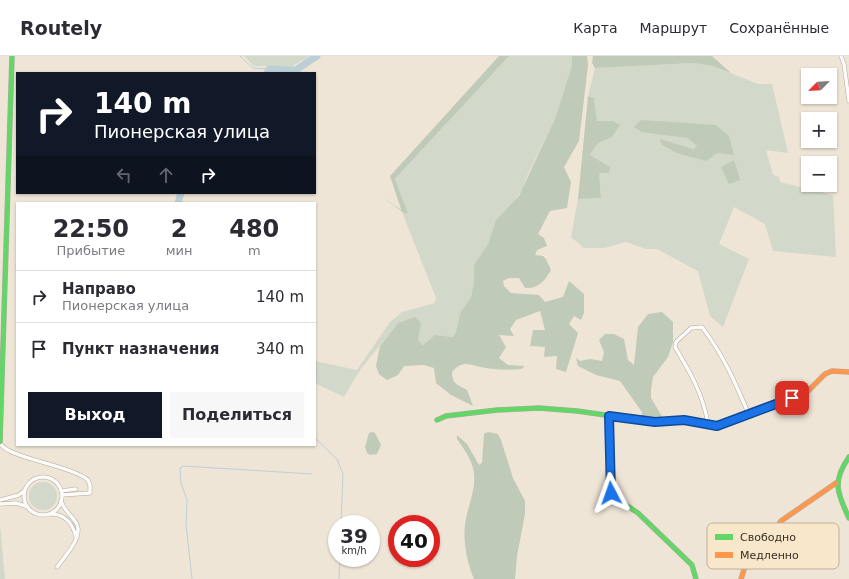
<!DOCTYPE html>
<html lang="ru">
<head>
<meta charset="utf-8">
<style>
  body { margin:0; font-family:"DejaVu Sans",sans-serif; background:#f7f7f7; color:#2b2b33; height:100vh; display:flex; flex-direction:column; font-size:15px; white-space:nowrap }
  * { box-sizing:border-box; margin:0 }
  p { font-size:13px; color:#7c7c81 }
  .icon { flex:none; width:22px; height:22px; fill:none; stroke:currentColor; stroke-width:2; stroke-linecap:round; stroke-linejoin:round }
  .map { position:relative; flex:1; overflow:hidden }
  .details { position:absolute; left:16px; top:146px; width:300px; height:244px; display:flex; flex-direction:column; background:#fff; border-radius:0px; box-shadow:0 1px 3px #0004 }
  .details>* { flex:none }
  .guide { position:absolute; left:16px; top:16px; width:300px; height:122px; border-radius:0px; box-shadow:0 1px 3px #0004; background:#111827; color:#fff; overflow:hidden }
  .needle { width:26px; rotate:246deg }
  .tools { position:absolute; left:801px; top:12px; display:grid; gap:8px }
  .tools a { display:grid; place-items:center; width:36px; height:36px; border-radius:0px; background:#fff; box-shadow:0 1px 3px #0004; font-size:20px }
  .speed { position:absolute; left:328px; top:459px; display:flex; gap:8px; font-size:20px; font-weight:700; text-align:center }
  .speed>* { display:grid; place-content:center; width:52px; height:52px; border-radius:50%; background:#fff; box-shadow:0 1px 3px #0004; line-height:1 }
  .speed small { font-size:10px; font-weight:400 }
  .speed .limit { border:6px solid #d22; background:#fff; color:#111 }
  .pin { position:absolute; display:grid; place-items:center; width:34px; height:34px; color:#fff; margin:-17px; border-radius:8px; box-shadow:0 2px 6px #0006 }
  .me { position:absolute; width:44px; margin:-22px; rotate:356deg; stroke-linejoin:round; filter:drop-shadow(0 0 3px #0008) }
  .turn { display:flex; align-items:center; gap:14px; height:84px; padding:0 12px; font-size:18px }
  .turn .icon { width:52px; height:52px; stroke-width:2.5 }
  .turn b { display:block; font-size:28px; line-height:34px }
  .lanes { display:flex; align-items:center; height:38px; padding:0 12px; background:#0003; justify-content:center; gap:20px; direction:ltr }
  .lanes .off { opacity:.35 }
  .eta { display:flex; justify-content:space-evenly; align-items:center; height:68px; text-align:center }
  .eta b { font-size:24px; font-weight:600; line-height:28px }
  .button { display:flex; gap:8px; margin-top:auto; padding:8px 12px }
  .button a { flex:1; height:46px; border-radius:0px; background:#111827; color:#fff; font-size:16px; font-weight:600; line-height:46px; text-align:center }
  .button a+a { background:#f7f7f7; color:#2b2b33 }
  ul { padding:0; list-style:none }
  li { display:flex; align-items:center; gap:12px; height:52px; padding:0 12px; border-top:1px solid #e1e1e2 }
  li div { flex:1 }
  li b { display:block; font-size:15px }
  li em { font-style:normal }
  header { display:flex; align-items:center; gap:24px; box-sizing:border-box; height:56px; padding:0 20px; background:#fff; border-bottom:1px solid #e1e1e2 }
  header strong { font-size:19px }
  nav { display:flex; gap:22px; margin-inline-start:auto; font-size:14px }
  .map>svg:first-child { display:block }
  .green { fill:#d2d8ca; fill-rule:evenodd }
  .forest { fill:#bfcab8 }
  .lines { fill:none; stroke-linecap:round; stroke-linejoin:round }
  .stream { stroke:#bccfd6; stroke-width:1 }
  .river { stroke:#bccfd6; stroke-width:7 }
  .street-casing { stroke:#b1aa9e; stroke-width:4.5 }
  .fast-casing { stroke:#b1aa9e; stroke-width:5.5 }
  .slow-casing { stroke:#b1aa9e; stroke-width:5.5 }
  .street { stroke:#fcfbf9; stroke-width:3.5 }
  .fast { stroke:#63d668; stroke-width:4.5 }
  .slow { stroke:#ff974d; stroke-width:4.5 }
  .route-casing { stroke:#114b97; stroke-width:10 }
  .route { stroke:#1a73e8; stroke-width:7 }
  .key { fill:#f9e7cb; stroke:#beb099; stroke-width:1 }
  .key-label { font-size:11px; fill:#362f24 }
</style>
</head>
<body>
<header>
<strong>Routely</strong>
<nav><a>Карта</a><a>Маршрут</a><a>Сохранённые</a></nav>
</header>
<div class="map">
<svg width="849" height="523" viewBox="0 0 849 523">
  <rect width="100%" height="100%" fill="#eee5d6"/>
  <path class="green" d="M244,0H310L292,10H254Z
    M509,0H572V9L556,60L527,120L523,132L512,149L496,164L488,188L474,209V227L471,241L460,257L456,276L453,281L435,279L423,289L418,284L415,261L398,267L360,314L344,341L315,327V305L357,314L390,266L402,256L435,247L436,242L402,156L382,141L407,157L395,123Z
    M694,7L713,10L758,28H772L788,97L766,94L773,119L779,121L780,126L833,139L836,201L773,195L765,168L734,151L719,188L749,203L723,271L710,260L698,215L657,193H646L626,186L604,192H584L571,181L578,143L601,142L599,117H609L610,111L590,99C596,88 600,85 611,82L613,65L597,66L594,42L588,40L595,12ZM687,82L733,99L662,89L661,84L693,93L697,90Z
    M29 440a14 14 0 1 1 28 0a14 14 0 1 1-28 0Z
    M0,469L5,523H0Z"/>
  <path class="forest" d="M499,0H509L395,123L408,158L402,156L390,120Z
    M572,0H587L588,9L579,85L564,111L571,126L567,152L550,155L538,178L544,182L547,190L537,194L535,199L543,200L546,203L551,214C545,225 538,233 525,232L519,222H509L503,225L504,230L511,237L539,239L545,246L563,241L569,225L584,238V257L581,264L574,260L569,268L578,277L566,316L556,313L557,300L544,301L545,291L530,290L533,274H545L540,255L516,264L510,273L514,280L499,279L506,291L499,302L508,309L525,310L521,313C510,314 497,314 486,312C472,310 463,302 452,316C452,328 458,329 467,334L473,350L451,339L436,327L434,312L424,309L404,310L398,319L387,324L379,318L376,310L380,290L398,267L415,261L421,267L418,284L423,289L435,279L453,281L456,276L460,257L471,241L474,227V209L488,188L496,164L519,140L556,60L572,9Z
    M593,0H712L731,17L713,10L694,7L595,12L592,7Z
    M588,40L594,42L597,65H613L620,69L611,82C600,85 596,88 590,99L610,111L609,117H599L601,142L578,143Z
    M641,64L716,69L729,80L734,99L717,97L706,105L677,97L662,89L660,83L693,93L697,90L687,82L642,76L634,71Z
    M734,104L740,124L729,128L721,111Z
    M662,256L673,266V286L668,301L653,321L651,334V342L663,362H658L655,365L642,362V356L620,325L596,319L578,310L576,302L580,305L590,303L602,305L604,296L599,284L605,278H614L624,283L628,304L634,309L638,271L648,258Z
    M372,376L375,377L381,389L377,398L370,399L367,397L365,391L369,377Z
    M488,376L498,378L501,384L513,422L525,445V458L517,500L515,523H474C467,506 463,487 465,469C467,451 478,431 473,412C470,400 463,392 457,383V379L467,388L479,409L482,407L484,378Z"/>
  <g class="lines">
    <path class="stream" d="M240,0L253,12L269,13
      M315,382L337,403L343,418L341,468
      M192,523L186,468L187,444L181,427L180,412L184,410L312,418
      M339,523L340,502"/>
    <path class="river" d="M267,17L269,13L296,14L317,0
      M178,147L181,137"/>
    <defs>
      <path id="street" d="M841,0L844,8L849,45
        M708,368C703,338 690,316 675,291L676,286L691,272L702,271C724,300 735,326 749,359
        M0,387C7,402 70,409 88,424L90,429V437L62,439
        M24 440a19 19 0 1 1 38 0a19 19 0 1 1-38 0Z
        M61,435L76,433
        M0,444L19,439L25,434
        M0,448L16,447L28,451
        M51,458C65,458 73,468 76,481
        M57,511C65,500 86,479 75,465C70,458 64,454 61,445"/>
      <path id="fast" d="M609,360L611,437L614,441L638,457L692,509L696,523
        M437,364L446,360L497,354L539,352L577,355L655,366
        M0,386L12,0
        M849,401C832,425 837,437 849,462"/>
      <path id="slow" d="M655,366L684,364L717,370L807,336L825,318L832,315L849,316
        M741,523L750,495L770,481L781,465L836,427"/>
    </defs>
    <use href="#street" class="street-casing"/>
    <use href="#fast" class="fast-casing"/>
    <use href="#slow" class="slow-casing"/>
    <use href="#street" class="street"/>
    <use href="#fast" class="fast"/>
    <use href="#slow" class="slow"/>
  </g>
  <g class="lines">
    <defs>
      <path id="route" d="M611,437L609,360L655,366L684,364L717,370L792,342"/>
    </defs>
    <use href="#route" class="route-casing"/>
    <use href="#route" class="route"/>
  </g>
  <rect x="707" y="467" width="132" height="46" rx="6" class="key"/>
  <rect x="715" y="478" width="18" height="6" fill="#63d668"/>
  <rect x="715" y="496" width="18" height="6" fill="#ff974d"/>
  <g class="key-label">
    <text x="740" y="485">Свободно</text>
    <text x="740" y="503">Медленно</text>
  </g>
</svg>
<div class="tools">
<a><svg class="needle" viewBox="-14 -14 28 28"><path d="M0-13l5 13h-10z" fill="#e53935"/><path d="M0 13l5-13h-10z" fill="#7c7c81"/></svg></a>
<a>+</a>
<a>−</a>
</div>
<div class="speed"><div>39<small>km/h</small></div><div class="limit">40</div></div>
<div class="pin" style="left:792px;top:342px;background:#d93025"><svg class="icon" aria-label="arrive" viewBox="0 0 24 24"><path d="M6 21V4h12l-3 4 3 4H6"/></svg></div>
<svg class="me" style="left:611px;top:437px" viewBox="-20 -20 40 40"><path d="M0-17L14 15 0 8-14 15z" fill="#1a73e8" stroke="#fff" stroke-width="4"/></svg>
<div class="guide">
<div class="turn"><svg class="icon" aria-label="right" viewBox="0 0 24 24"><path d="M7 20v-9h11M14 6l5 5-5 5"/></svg><div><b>140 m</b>Пионерская улица</div></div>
<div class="lanes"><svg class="icon off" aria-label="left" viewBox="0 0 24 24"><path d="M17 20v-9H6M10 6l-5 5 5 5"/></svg><svg class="icon off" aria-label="ahead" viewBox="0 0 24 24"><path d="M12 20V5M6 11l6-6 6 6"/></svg><svg class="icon" aria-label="right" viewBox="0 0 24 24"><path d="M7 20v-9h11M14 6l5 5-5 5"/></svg></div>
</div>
<section class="details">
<div class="eta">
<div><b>22:50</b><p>Прибытие</p></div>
<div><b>2</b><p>мин</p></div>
<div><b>480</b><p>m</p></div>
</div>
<ul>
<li><svg class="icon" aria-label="right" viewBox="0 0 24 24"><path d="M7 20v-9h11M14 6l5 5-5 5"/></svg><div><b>Направо</b><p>Пионерская улица</p></div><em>140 m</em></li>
<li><svg class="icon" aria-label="arrive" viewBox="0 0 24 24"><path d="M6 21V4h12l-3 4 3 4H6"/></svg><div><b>Пункт назначения</b></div><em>340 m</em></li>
</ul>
<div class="button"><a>Выход</a><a>Поделиться</a></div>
</section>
</div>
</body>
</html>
